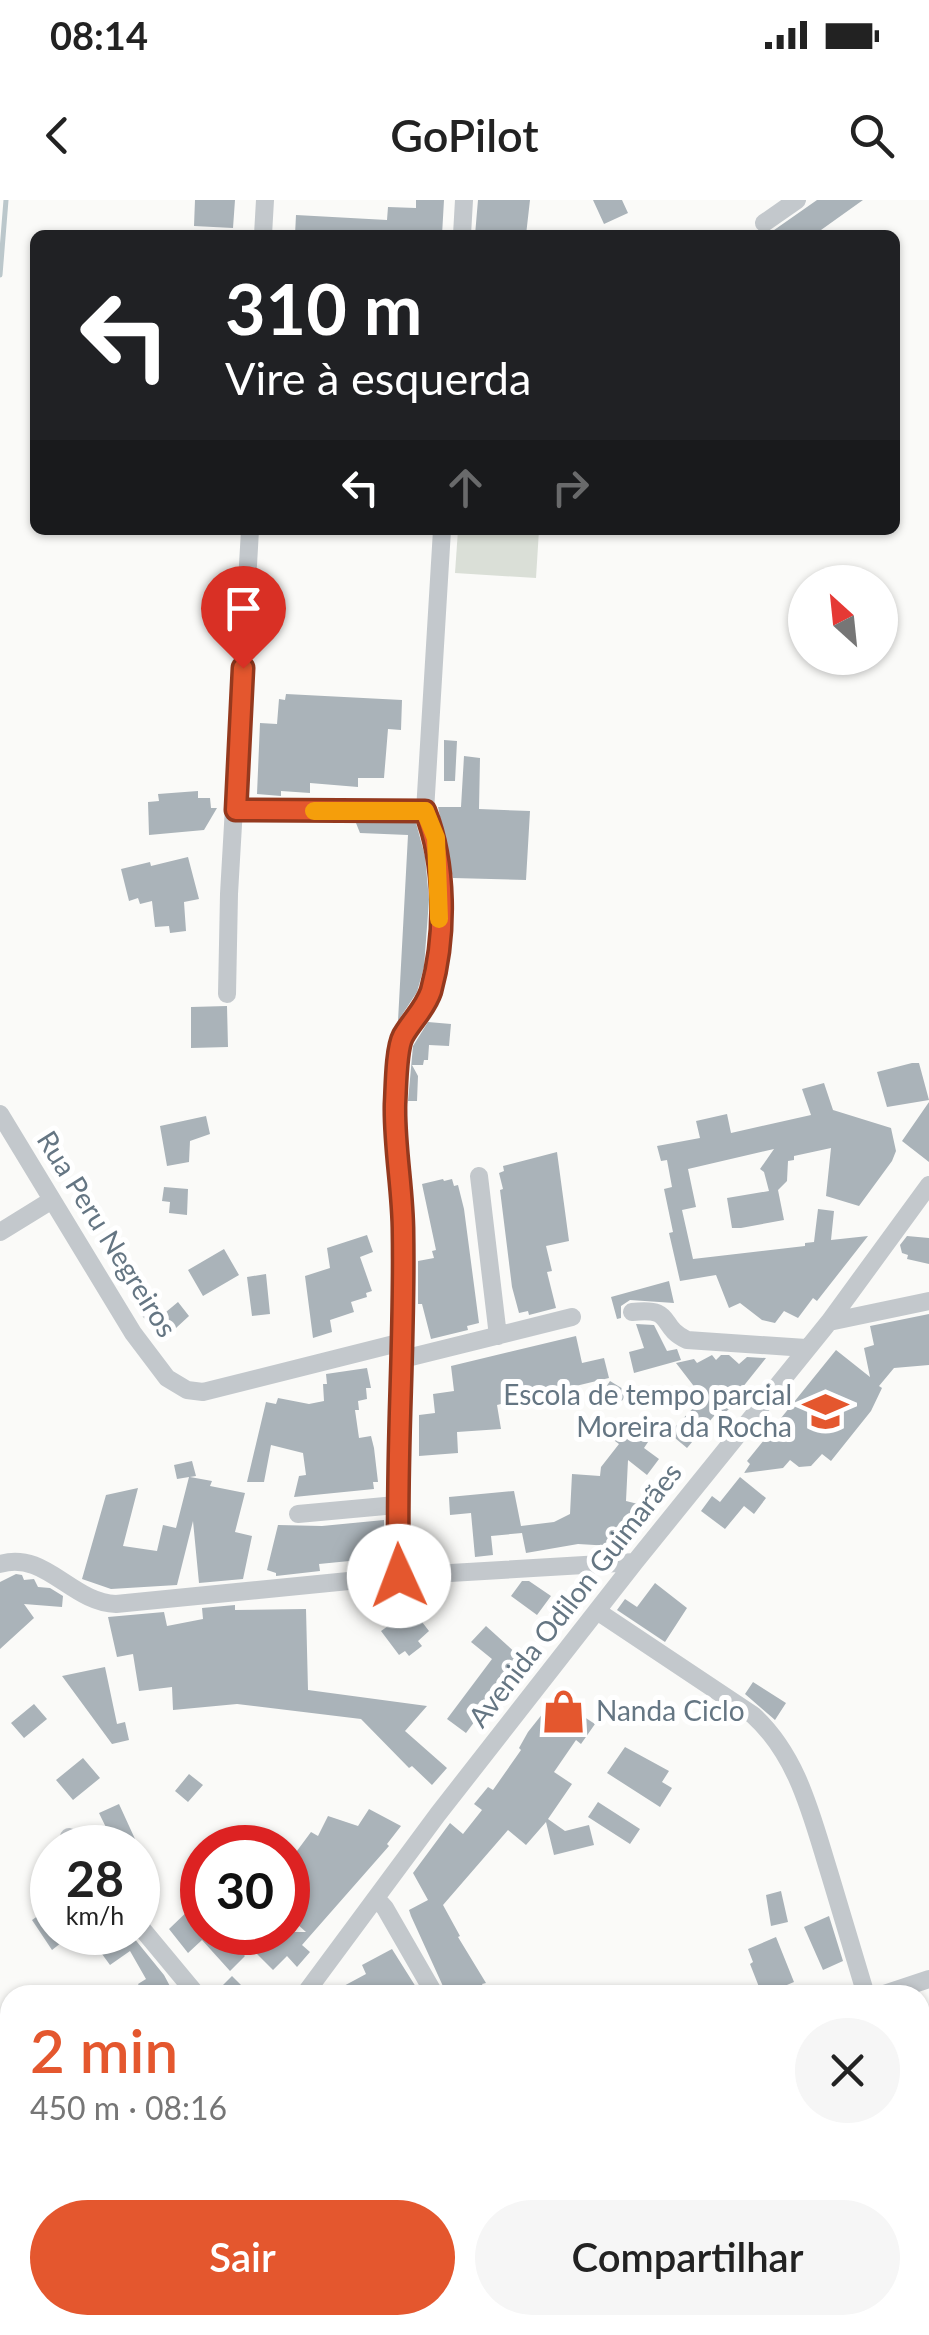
<!DOCTYPE html>
<html lang="pt">
<head>
<meta charset="utf-8">
<style>
  body { margin:0; font-family:Lato,sans-serif; background:#f6f6f6; color:#222; height:100vh; display:flex; flex-direction:column; font-size:38px; white-space:nowrap }
  * { box-sizing:border-box; margin:0 }
  p { font-size:32px; color:#767676 }
  .icon { flex:none; width:55px; height:55px; fill:none; stroke:currentColor; stroke-width:2; stroke-linecap:round; stroke-linejoin:round }
  .map { position:relative; flex:1; overflow:hidden }
  .sheet { position:absolute; left:0px; top:1785px; width:930px; height:350px; display:flex; flex-direction:column; background:#fff; border-radius:30px 30px 0 0; box-shadow:0 2px 8px #0004 }
  .sheet>* { flex:none }
  .banner { position:absolute; left:30px; top:30px; width:870px; height:305px; border-radius:15px; box-shadow:0 2px 8px #0004; background:#202124; color:#fff; overflow:hidden }
  .needle { width:65px; rotate:333deg }
  .tools { position:absolute; left:788px; top:365px; display:grid; gap:20px }
  .tools a { display:grid; place-items:center; width:110px; height:110px; border-radius:50%; background:#fff; box-shadow:0 2px 8px #0004; font-size:50px }
  .speed { position:absolute; left:30px; top:1625px; display:flex; gap:20px; font-size:50px; font-weight:700; text-align:center }
  .speed>* { display:grid; place-content:center; width:130px; height:130px; border-radius:50%; background:#fff; box-shadow:0 2px 8px #0004; line-height:1 }
  .speed small { font-size:25px; font-weight:400 }
  .speed .limit { border:15px solid #d22; background:#fff; color:#111 }
  .pin { position:absolute; display:grid; place-items:center; width:85px; height:85px; color:#fff; margin:-102px -42px; border-radius:50% 50% 50% 0; rotate:-45deg; box-shadow:0 0 10px #0007 }
  .pin .icon { rotate:45deg }
  .me { position:absolute; width:110px; margin:-55px; rotate:358deg; stroke-linejoin:round; filter:drop-shadow(0 0 8px #0008) }
  .turn { display:flex; align-items:center; gap:35px; height:210px; padding:0 30px; font-size:45px }
  .turn .icon { width:130px; height:130px; stroke-width:2.5 }
  .turn b { display:block; font-size:70px; line-height:85px }
  .lanes { display:flex; align-items:center; height:95px; padding:0 30px; background:#0003; justify-content:center; gap:50px; direction:ltr }
  .lanes .off { opacity:.35 }
  .round { display:grid; place-items:center; flex:none; width:105px; height:105px; border-radius:52px; background:#f6f6f6 }
  .overview { display:flex; align-items:center; justify-content:space-between; height:170px; padding:0 30px }
  h1 { font-size:60px; font-weight:600; line-height:75px; color:#e4572e }
  .primary-button { display:flex; gap:20px; margin-top:auto; padding:20px 30px }
  .primary-button a { flex:1; height:115px; border-radius:60px; background:#e4572e; color:#fff; font-size:40px; font-weight:600; line-height:115px; text-align:center }
  .primary-button a+a { background:#f6f6f6; color:#222 }
  .status { display:flex; justify-content:space-between; align-items:center; height:70px; padding:0 50px; background:#fff; direction:ltr }
  .status svg { height:28px; fill:currentColor }
  header { display:flex; justify-content:space-between; align-items:center; height:130px; padding:0 30px; background:#fff; font-size:45px; font-weight:600 }
  .map>svg:first-child { display:block }
  .green { fill:#dadfd7 }
  .lines { fill:none; stroke-linecap:round; stroke-linejoin:round }
  .stream { stroke:#bbc7cb; stroke-width:5 }
  .building { fill:#aab3b9 }
  .minor { stroke:#c3c8cc; stroke-width:18 }
  .route-casing { stroke:#94391e; stroke-width:25 }
  .route { stroke:#e4572e; stroke-width:18 }
  .slow { stroke:#f59e0b; stroke-width:18 }
  .labels { text-anchor:middle; stroke-width:10; stroke-linejoin:round; paint-order:stroke }
  .street-label { font-size:28px; fill:#657683; stroke:#fff }
  .poi-label { font-size:28px; fill:#657683; stroke:#fff; text-anchor:end }
</style>
</head>
<body>
<div class="status"><b>08:14</b><svg viewBox="0 0 49 12"><path d="M0 12V9h3v3zM5 12V6h3v6zM10 12V3h3v9zM15 12V0h3v12zM26 1h20v11H26zM47 4h2v5h-2z"/></svg></div>
<header><svg class="icon" aria-label="back" viewBox="0 0 24 24"><path d="M15 5l-7 7 7 7"/></svg>GoPilot<svg class="icon" aria-label="search" viewBox="0 0 24 24"><circle cx="10" cy="10" r="6"/><path d="M15 15l6 6"/></svg></header>
<div class="map">
<svg width="929" height="2135" viewBox="0 0 929 2135">
  <rect width="100%" height="100%" fill="#fafaf8"/>
  <path class="green" d="M458,330H539L536,378L455,373Z"/>
  <g class="lines">
    <path class="stream" d="M0,75L6,0"/>
  </g>
  <path class="building" d="M195,0H235L233,28L194,26Z
    M416,0H444L442,35H295L296,15L387,20L388,7L416,8Z
    M478,0H530L526,35H475Z
    M593,0H622L628,13L604,24Z
    M817,0H863L814,35H767Z
    M286,494L402,500L401,530L388,529L384,578H358V587L310,583V593L281,591V596L257,594L260,523L277,524L279,499L285,500Z
    M444,540L457,541L455,581H444Z
    M464,556L480,558L479,609L530,611L526,680L453,678L438,607H461Z
    M198,591V598H210L211,608H217L204,630L149,635L148,602L159,601L158,594Z
    M356,623H416L425,656L429,700L424,767L417,792L398,821L408,635L360,633Z
    M188,657L199,699L184,702L186,731L170,733L169,726L155,727L152,701L140,704L138,698L129,701L121,669L150,662L151,666Z
    M227,806L228,847L191,848V807Z
    M428,822L451,824L449,846L429,845L428,860H424L423,865H412L418,876L417,901H408L413,846Z
    M912,863H919L929,900L887,907L877,872Z
    M824,883L833,910L891,928L896,951L892,961L859,1006L826,996L831,948L794,956V960L788,961L787,981L778,990L784,1020L741,1028H732L727,998L769,991L764,972L760,969L774,949L688,969L696,1007L682,1010L693,1059L805,1046V1043L814,1042L818,1009L834,1011L831,1040L868,1036L817,1101L813,1098L798,1118L784,1111L775,1123L762,1120L740,1103L729,1108L716,1075L680,1081L669,1033L673,1032L664,989L672,987L667,960L661,961L657,946L700,938L696,921L727,914L731,933L811,915L802,889Z
    M929,902V962L902,941Z
    M206,916L210,934L190,941L189,962L167,966L160,926Z
    M557,952L569,1041L546,1046L552,1071L547,1072L556,1108L529,1115L528,1111L519,1113L512,1087L500,990L503,989L499,973L504,971L503,966Z
    M443,979L444,981L452,979L454,986L458,985L464,1009L479,1123L467,1126L468,1130L431,1139L422,1104H418V1061L434,1058L432,1051L436,1050L422,984Z
    M164,987L188,989L187,1015L169,1013L170,1002L162,1001Z
    M367,1035L373,1052L360,1057L372,1091L366,1093L367,1097L351,1102L354,1112L330,1120L332,1132L313,1138L305,1076L330,1068L327,1048Z
    M907,1036L929,1038V1064L907,1059L908,1055L902,1053L900,1045Z
    M224,1049L239,1075L203,1096L188,1070Z
    M266,1074L270,1114L252,1116L247,1077Z
    M669,1081L674,1103L630,1100L621,1106V1118L617,1119L611,1097Z
    M178,1102L189,1116L163,1140L138,1111L148,1103L160,1117Z
    M929,1114V1165L894,1168L879,1186L882,1188L871,1211L831,1261L822,1254L811,1266L799,1267L790,1260L783,1268L744,1273L750,1264L747,1261L764,1240L759,1236L773,1219L777,1223L836,1150L870,1177L864,1148L874,1145L870,1126Z
    M636,1124L654,1125L667,1151L677,1149L681,1160L634,1173L629,1152L644,1148Z
    M576,1136L582,1163L604,1158L609,1178L497,1205L501,1229L457,1232L458,1253L419,1256V1215L435,1213L433,1194L454,1191L451,1166Z
    M712,1155L716,1160L721,1155H729L739,1164L747,1157L766,1158L738,1193L742,1197L717,1220L714,1216L687,1248L669,1233L703,1198L676,1163L694,1159L697,1163Z
    M367,1168L371,1188H366L367,1199L358,1201L359,1210H355L359,1238L371,1236L374,1248L378,1282H373L374,1289L294,1297L299,1276L306,1275L303,1253L271,1245L264,1282H247L266,1202L276,1204L278,1198L309,1204L324,1201L323,1184H327L326,1174Z
    M610,1181L628,1192L617,1208L600,1196Z
    M619,1220L648,1242L644,1248L659,1259L647,1275L628,1260L626,1301L638,1304L635,1327L632,1326L628,1347L578,1344L526,1353L522,1333L491,1336L493,1355L475,1357L471,1313L450,1315L449,1297L514,1291L521,1326L554,1322L570,1314L572,1274L600,1276L601,1267L619,1244L607,1235Z
    M192,1261L196,1276L190,1277L212,1281L210,1286L245,1293L235,1332L252,1336L243,1379L199,1383L193,1321L177,1385L111,1389L82,1379L106,1295L138,1288L123,1346L157,1351L163,1325L176,1328L189,1277L177,1279L174,1265Z
    M740,1277L766,1298L754,1314L744,1306L725,1329L701,1311L712,1296L720,1302Z
    M384,1320V1337H377L370,1359L319,1364L320,1371L276,1376V1373L267,1370L278,1325L322,1326Z
    M16,1374L22,1375L24,1380L34,1379L38,1387L50,1388L63,1396L62,1407L24,1404L34,1418L0,1449V1382Z
    M522,1381H529L551,1396L537,1415L511,1396Z
    M655,1383L687,1408L665,1442L617,1410L625,1399L637,1407Z
    M235,1405V1410L306,1409L308,1490L427,1506L405,1531L447,1568L432,1585L412,1566L409,1568L361,1519L237,1504L173,1510L172,1487L139,1491L133,1454L117,1457L108,1417L164,1412L167,1426L203,1419L202,1408Z
    M412,1409L429,1431L418,1441L422,1446L409,1456L405,1451L399,1455L381,1431Z
    M486,1426L518,1455L506,1469L511,1474L477,1513H481L466,1533L447,1519L492,1459L471,1442Z
    M105,1467L117,1524L125,1522L129,1540L112,1544L62,1476Z
    M753,1482L786,1503L775,1520L745,1494Z
    M555,1498L595,1524L581,1544L576,1540L554,1572L572,1584L548,1619L565,1631L589,1625L594,1645L554,1655L546,1622L526,1645L508,1630L443,1705L460,1736L458,1737L486,1783L482,1784L488,1795H447L411,1716L409,1710L428,1700L413,1673L450,1623L463,1634L482,1610L474,1604L488,1587L493,1590L521,1550L519,1548L528,1532Z
    M34,1504L47,1519L24,1538L11,1523Z
    M625,1547L669,1571L662,1582L672,1588L660,1607L607,1573Z
    M83,1558L100,1578L73,1600L56,1580Z
    M189,1574L203,1585L188,1602L175,1591Z
    M598,1602L640,1629L630,1644L588,1617Z
    M119,1604L135,1639L116,1648L99,1613Z
    M369,1609L401,1626L387,1644L389,1646L302,1745L310,1752L297,1767L287,1756L273,1770L248,1745L259,1732H306L288,1716V1663L311,1632L318,1636L328,1616L358,1626Z
    M781,1691L788,1722L771,1726L766,1695Z
    M194,1705L202,1714V1732H222L245,1756L230,1771L202,1740L188,1753L169,1729Z
    M52,1706V1732H75L52,1750L32,1720Z
    M829,1716L843,1761L823,1770L804,1727Z
    M86,1732H129L164,1775L172,1790L164,1795H144L138,1784L146,1779L130,1751L110,1765Z
    M776,1737L794,1782L768,1793L767,1789L761,1792L750,1764L753,1762L748,1749Z
    M392,1749L421,1795H327L366,1774L362,1765Z
    M232,1776L251,1795H213Z"/>
  <g class="lines">
    <path class="minor" d="M764,23L797,0
      M263,35L265,0
      M462,35L464,0
      M236,610L425,611
      M227,794L229,694L250,330
      M0,914L133,1133L167,1178L187,1190L203,1192L402,1142
      M479,976L498,1136
      M0,1032L52,1000
      M632,1112C676,1107 657,1126 687,1140L806,1148
      M829,1122L929,1101
      M403,1159L572,1117
      M298,1314L396,1305
      M0,1364C45,1350 72,1403 116,1404L399,1376L635,1362
      M399,1376C394,1261 405,1147 403,1033C403,990 394,947 395,904C396,888 396,849 403,836C412,820 425,809 431,791C446,736 446,663 425,611L442,330
      M597,1411L753,1515C799,1557 812,1618 830,1675C842,1715 854,1755 866,1795
      M69,1637L78,1648
      M376,1698L385,1708L435,1795
      M138,1724L197,1795
      M304,1795L438,1614L635,1362L829,1122L929,985
      M881,1795L929,1779
      M0,1988L10,1981
      M116,2125L120,2135
      M385,2125L388,2135
      M408,2125L411,2135
      M41,2135L49,2125"/>
  </g>
  <g class="lines">
    <defs>
      <path id="route" d="M243,468L236,610L425,611C446,664 446,736 431,791C425,809 412,820 403,836C396,849 396,888 395,904C394,947 403,990 403,1033C405,1147 395,1261 399,1376"/>
    </defs>
    <use href="#route" class="route-casing"/>
    <use href="#route" class="route"/>
    <path class="slow" d="M314,611H425L436,638L439,719"/>
  </g>
  <defs>
    <symbol id="school-bare" viewBox="-9 -9 18 18"><path d="M0-5L7-2L0 1L-7-2ZM-4 1L0 2.5L4 1V4Q0 6-4 4Z" fill="#e4572e" stroke="#fff" stroke-width="2.5" paint-order="stroke"/></symbol>
    <symbol id="shop-bare" viewBox="-9 -9 18 18"><path d="M-5-2.5h2.3a2.7 3.5 0 0 1 5.4 0H5L5.5 6h-11ZM-1.5-2.5h3a1.5 2.3 0 0 0-3 0Z" fill="#e4572e" stroke="#fff" stroke-width="2.5" paint-order="stroke"/></symbol>
  </defs>
  <g fill-rule="evenodd">
    <use href="#school-bare" x="794" y="1180" width="63" height="63"/>
    <use href="#shop-bare" x="532" y="1480" width="63" height="63"/>
  </g>
  <g class="labels">
    <g class="street-label">
      <text transform="translate(107 1034) rotate(58)" y="10">Rua Peru Negreiros</text>
      <text transform="translate(575 1395) rotate(-52)" y="10">Avenida Odilon Guimarães</text>
    </g>
    <g class="poi-label">
      <text x="792" y="1205">Escola de tempo parcial<tspan x="792" dy="32">Moreira da Rocha</tspan></text>
      <text x="596" y="1521" text-anchor="start">Nanda Ciclo</text>
    </g>
  </g>
</svg>
<div class="tools">
<a><svg class="needle" viewBox="-14 -14 28 28"><path d="M0-13l5 13h-10z" fill="#e53935"/><path d="M0 13l5-13h-10z" fill="#767676"/></svg></a>
</div>
<div class="speed"><div>28<small>km/h</small></div><div class="limit">30</div></div>
<div class="pin" style="left:243px;top:468px;background:#d93025"><svg class="icon" aria-label="arrive" viewBox="0 0 24 24"><path d="M6 21V4h12l-3 4 3 4H6"/></svg></div>
<svg class="me" style="left:399px;top:1376px" viewBox="-20 -20 40 40"><circle r="19" fill="#fff"/><path d="M0-13L10 11 0 6-10 11z" fill="#e4572e"/></svg>
<div class="banner">
<div class="turn"><svg class="icon" aria-label="left" viewBox="0 0 24 24"><path d="M17 20v-9H6M10 6l-5 5 5 5"/></svg><div><b>310 m</b>Vire à esquerda</div></div>
<div class="lanes"><svg class="icon" aria-label="left" viewBox="0 0 24 24"><path d="M17 20v-9H6M10 6l-5 5 5 5"/></svg><svg class="icon off" aria-label="ahead" viewBox="0 0 24 24"><path d="M12 20V5M6 11l6-6 6 6"/></svg><svg class="icon off" aria-label="right" viewBox="0 0 24 24"><path d="M7 20v-9h11M14 6l5 5-5 5"/></svg></div>
</div>
<section class="sheet">
<div class="overview"><div><h1>2 min</h1><p>450 m · 08:16</p></div><a class="round"><svg class="icon" aria-label="close" viewBox="0 0 24 24"><path d="M6 6l12 12M18 6L6 18"/></svg></a></div>
<div class="primary-button"><a>Sair</a><a>Compartilhar</a></div>
</section>
</div>
</body>
</html>
